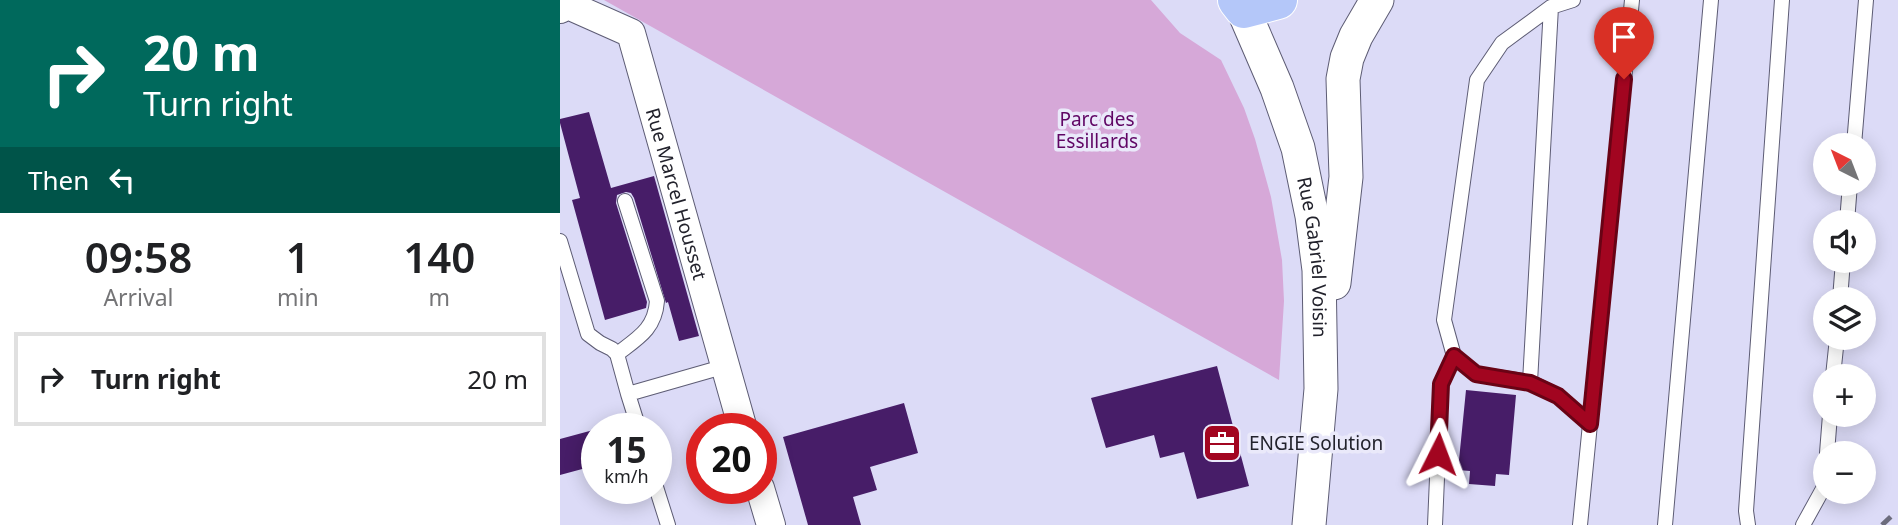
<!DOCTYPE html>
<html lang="en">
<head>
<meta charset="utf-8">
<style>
  body { margin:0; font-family:"Noto Sans",sans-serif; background:#f6f6f6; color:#202124; height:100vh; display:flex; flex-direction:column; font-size:26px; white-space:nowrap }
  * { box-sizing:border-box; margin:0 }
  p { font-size:23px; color:#757577 }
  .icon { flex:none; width:38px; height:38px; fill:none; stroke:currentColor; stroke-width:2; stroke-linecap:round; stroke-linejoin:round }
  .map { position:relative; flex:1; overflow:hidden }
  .panel { display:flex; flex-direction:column; background:#fff; width:560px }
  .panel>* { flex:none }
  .top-card { background:#00695c; color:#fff; overflow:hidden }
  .needle { width:46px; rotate:318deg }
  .tools { position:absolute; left:1253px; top:133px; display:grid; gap:14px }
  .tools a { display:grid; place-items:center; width:63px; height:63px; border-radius:50%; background:#fff; box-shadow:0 4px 18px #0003; font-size:35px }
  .speed { position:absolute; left:21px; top:413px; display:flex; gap:14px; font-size:35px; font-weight:700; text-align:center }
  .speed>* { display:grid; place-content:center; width:91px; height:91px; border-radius:50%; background:#fff; box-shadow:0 4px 18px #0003; line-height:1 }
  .speed small { font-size:18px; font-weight:400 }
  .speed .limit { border:10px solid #d22; background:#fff; color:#111 }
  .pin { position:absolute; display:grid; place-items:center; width:60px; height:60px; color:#fff; margin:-72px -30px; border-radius:50% 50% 50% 0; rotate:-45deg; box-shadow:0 0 7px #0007 }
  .pin .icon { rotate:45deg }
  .me { position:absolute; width:77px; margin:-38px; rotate:3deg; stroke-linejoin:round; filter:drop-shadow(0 0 5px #0008) }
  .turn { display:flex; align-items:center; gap:24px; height:147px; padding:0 28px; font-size:32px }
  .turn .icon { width:91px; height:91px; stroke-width:2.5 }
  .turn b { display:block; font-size:49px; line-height:60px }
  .then { display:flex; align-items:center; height:66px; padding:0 28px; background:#0003; gap:14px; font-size:26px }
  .eta { display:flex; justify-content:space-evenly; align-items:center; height:119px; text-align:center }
  .eta b { font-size:42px; font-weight:600; line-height:49px }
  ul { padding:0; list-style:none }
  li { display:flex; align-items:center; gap:21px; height:94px; margin:0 14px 10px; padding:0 14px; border:4px solid #e0e0e0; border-radius:0px }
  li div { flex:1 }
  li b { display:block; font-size:26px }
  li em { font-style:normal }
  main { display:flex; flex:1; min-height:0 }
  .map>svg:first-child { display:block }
  .green { fill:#d6a8d8 }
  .building { fill:#471d68 }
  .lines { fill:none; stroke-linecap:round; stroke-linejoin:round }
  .service-casing { stroke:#5d5c74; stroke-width:16 }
  .minor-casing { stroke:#5d5c74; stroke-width:30 }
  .tertiary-casing { stroke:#5d5c74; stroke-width:35 }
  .primary-casing { stroke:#fff; stroke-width:40 }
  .service { stroke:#fff; stroke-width:14 }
  .minor { stroke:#fff; stroke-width:28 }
  .tertiary { stroke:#fff; stroke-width:33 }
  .primary { stroke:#b4c7f9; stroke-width:38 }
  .rail { stroke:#6c6c7d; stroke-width:5; stroke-dasharray:12 12; stroke-linecap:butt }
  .route-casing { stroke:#690315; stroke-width:18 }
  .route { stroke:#a20520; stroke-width:12 }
  .labels { text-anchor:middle; stroke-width:7; stroke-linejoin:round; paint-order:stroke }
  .park-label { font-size:19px; fill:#5f0564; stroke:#eae9fa }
  .street-label { font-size:19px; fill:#22222c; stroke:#eae9fa }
  .poi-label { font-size:19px; fill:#22222c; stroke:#eae9fa; text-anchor:start }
</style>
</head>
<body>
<main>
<section class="panel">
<div class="top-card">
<div class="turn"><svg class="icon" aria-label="right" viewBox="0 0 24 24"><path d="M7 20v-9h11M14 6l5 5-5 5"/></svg><div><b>20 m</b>Turn right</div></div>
<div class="then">Then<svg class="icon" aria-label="left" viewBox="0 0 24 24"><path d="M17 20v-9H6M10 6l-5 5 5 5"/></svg></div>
</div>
<div class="eta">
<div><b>09:58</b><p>Arrival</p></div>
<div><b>1</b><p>min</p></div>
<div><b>140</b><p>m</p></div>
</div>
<ul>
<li><svg class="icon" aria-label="right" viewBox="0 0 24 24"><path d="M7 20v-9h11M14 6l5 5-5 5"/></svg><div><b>Turn right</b></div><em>20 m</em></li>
</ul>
</section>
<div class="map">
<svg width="1338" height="525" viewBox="0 0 1338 525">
  <rect width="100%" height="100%" fill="#dcdbf7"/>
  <path class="green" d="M44,0H591L620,33L661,60L684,108L695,139L711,197L722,260L724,301L719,380Z"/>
  <path class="building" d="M29,112L51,188L94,176L139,336L119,341L108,302L106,303L74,198L71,193L66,192L57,195L56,203L87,302L86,308L45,320L12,200L20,198L0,123V119Z
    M657,366L689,486L637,499L624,452L600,458L594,435L546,448L531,398Z
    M906,390L956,395L949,475L936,474L935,486L909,484L910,471L898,470Z
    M344,403L358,453L310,467L317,490L293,497L301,525H248L223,437Z
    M37,429V465L0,475V439Z"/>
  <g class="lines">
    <defs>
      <path id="service" d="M1013,0L991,7L942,43L917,80L884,320L894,356L916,374L970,382L998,396L1030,424
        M1294,145L1306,0
        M1287,222L1290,184
        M0,241L28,334L40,343L52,349L57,354L68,394
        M1280,299L1283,261
        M57,354C78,338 95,329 97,301L65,201
        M1273,376L1277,338
        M970,382L991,7
        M79,429L68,394L166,366
        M1267,453L1270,415
        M96,487L108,525
        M875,525L881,384L894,356
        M1020,525L1072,0
        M1105,525L1151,0
        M1188,525L1186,511L1222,0
        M1243,525L1264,487L1265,469"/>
      <g id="minor">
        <path id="s1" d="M0,9L8,5L71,33L183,429"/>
        <path d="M200,488L211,525"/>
      </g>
      <g id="tertiary">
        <path id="s2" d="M679,0L717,88L738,148L752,216L759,270L761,389L749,525"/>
        <path d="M774,283L786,177L783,79L787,58L796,36L817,0"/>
      </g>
      <path id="primary" d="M677,0L684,9L718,0"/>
    </defs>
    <use href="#service" class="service-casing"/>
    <use href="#minor" class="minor-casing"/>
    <use href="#tertiary" class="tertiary-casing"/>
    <use href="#primary" class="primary-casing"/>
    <use href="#service" class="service"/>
    <use href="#minor" class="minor"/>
    <use href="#tertiary" class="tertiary"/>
    <use href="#primary" class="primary"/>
    <path class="rail" d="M1322,525L1338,510"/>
  </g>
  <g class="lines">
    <defs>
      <path id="route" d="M878,454L881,384L894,356L916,374L970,383L998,396L1030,424L1064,79"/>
    </defs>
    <use href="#route" class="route-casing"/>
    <use href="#route" class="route"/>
  </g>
  <defs>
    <symbol id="office-square" viewBox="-11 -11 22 22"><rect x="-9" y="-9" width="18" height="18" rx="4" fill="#a20520" stroke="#eae9fa"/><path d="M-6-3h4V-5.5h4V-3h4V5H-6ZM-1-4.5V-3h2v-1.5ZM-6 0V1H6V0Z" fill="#fff"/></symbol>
  </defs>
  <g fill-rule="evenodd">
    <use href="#office-square" x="640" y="421" width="44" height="44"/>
  </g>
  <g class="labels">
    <g class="park-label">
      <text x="537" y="126">Parc des<tspan x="537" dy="22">Essillards</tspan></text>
    </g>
    <g class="street-label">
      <text dy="7" stroke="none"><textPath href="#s1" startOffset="245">Rue Marcel Housset</textPath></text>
      <text dy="7" stroke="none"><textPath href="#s2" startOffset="270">Rue Gabriel Voisin</textPath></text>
    </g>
    <g class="poi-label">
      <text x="689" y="450">ENGIE Solution</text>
    </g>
  </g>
</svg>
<div class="tools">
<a><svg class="needle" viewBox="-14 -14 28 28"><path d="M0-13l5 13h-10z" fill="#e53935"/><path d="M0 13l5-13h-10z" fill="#757577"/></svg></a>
<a><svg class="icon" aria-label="sound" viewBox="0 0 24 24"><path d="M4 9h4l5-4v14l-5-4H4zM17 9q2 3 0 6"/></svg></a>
<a><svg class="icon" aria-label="layers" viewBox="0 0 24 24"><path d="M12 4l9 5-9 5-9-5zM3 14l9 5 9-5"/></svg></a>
<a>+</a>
<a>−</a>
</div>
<div class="speed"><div>15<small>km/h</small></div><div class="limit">20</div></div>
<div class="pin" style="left:1064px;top:79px;background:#d93025"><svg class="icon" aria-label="arrive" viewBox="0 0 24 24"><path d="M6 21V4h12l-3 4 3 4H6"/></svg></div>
<svg class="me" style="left:878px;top:454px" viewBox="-20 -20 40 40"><path d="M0-17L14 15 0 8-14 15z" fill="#a20520" stroke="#fff" stroke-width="4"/></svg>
</div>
</main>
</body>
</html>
